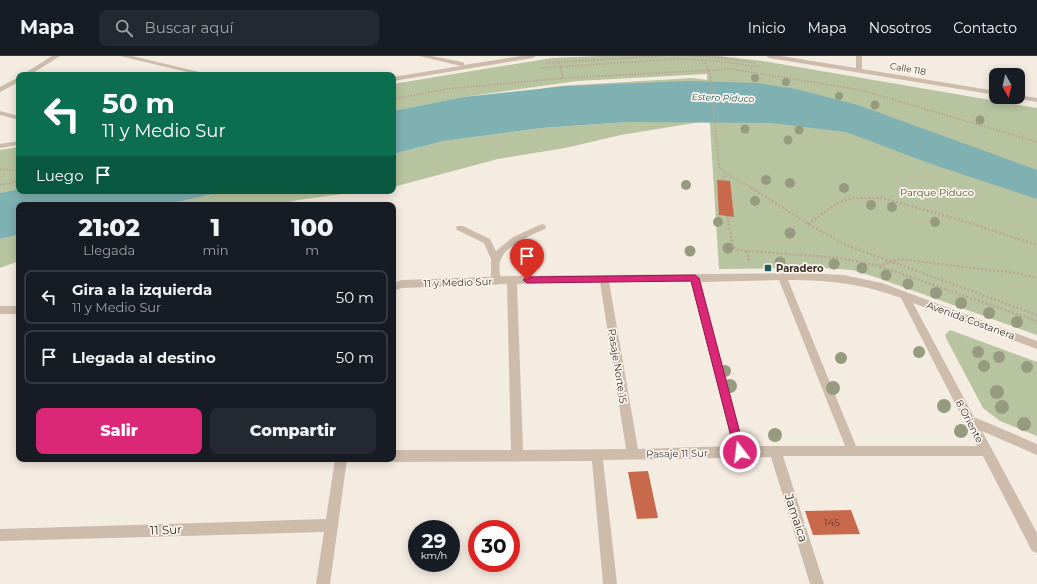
<!DOCTYPE html>
<html lang="es">
<head>
<meta charset="utf-8">
<style>
  body { margin:0; font-family:Montserrat,sans-serif; background:#242831; color:#f1f3f6; height:100vh; display:flex; flex-direction:column; font-size:15px; white-space:nowrap }
  * { box-sizing:border-box; margin:0 }
  p { font-size:13px; color:#9ea1a6 }
  .icon { flex:none; width:22px; height:22px; fill:none; stroke:currentColor; stroke-width:2; stroke-linecap:round; stroke-linejoin:round }
  .map { position:relative; flex:1; overflow:hidden }
  .side { position:absolute; left:16px; top:146px; width:380px; height:260px; display:flex; flex-direction:column; background:#171b24; border-radius:8px; box-shadow:0 2px 10px #0003 }
  .side>* { flex:none }
  .top-card { position:absolute; left:16px; top:16px; width:380px; height:122px; border-radius:8px; box-shadow:0 2px 10px #0003; background:#0b6e4f; color:#fff; overflow:hidden }
  .needle { width:26px; rotate:172deg }
  .controls { position:absolute; left:989px; top:12px; display:grid; gap:8px }
  .controls a { display:grid; place-items:center; width:36px; height:36px; border-radius:8px; background:#171b24; box-shadow:0 2px 10px #0003; font-size:20px }
  .speed { position:absolute; left:408px; top:464px; display:flex; gap:8px; font-size:20px; font-weight:700; text-align:center }
  .speed>* { display:grid; place-content:center; width:52px; height:52px; border-radius:50%; background:#171b24; box-shadow:0 2px 10px #0003; line-height:1 }
  .speed small { font-size:10px; font-weight:400 }
  .speed .limit { border:6px solid #d22; background:#fff; color:#111 }
  .pin { position:absolute; display:grid; place-items:center; width:34px; height:34px; color:#fff; margin:-41px -17px; border-radius:50% 50% 50% 0; rotate:-45deg; box-shadow:0 0 4px #0007 }
  .pin .icon { rotate:45deg }
  .me { position:absolute; width:44px; margin:-22px; rotate:345deg; stroke-linejoin:round; filter:drop-shadow(0 0 3px #0008) }
  .turn { display:flex; align-items:center; gap:14px; height:84px; padding:0 20px; font-size:18px }
  .turn .icon { width:52px; height:52px; stroke-width:2.5 }
  .turn b { display:block; font-size:28px; line-height:34px }
  .then { display:flex; align-items:center; height:38px; padding:0 20px; background:#0003; gap:8px; font-size:15px }
  .eta { display:flex; justify-content:space-evenly; align-items:center; height:68px; text-align:center }
  .eta b { font-size:24px; font-weight:800; line-height:28px }
  .button { display:flex; gap:8px; margin-top:auto; padding:8px 20px }
  .button a { flex:1; height:46px; border-radius:8px; background:#db2777; color:#fff; font-size:16px; font-weight:800; line-height:46px; text-align:center }
  .button a+a { background:#242831; color:#f1f3f6 }
  ul { padding:0; list-style:none }
  li { display:flex; align-items:center; gap:12px; height:54px; margin:0 8px 6px; padding:0 12px; border:2px solid #363941; border-radius:8px }
  li div { flex:1 }
  li b { display:block; font-size:15px }
  li em { font-style:normal }
  header { display:flex; align-items:center; gap:24px; box-sizing:border-box; height:56px; padding:0 20px; background:#171b24; border-bottom:1px solid #363941 }
  header strong { font-size:19px }
  nav { display:flex; gap:22px; margin-inline-start:auto; font-size:14px }
  .search { width:280px; height:36px; background:#242831; display:flex; align-items:center; gap:10px; box-sizing:border-box; padding:0 14px; border-radius:8px; color:#9ea1a6; font-size:15px }
  .map>svg:first-child { display:block }
  .green { fill:#b8c4a0 }
  .water { fill:#7fb0b2 }
  .building { fill:#c8694b }
  .lines { fill:none; stroke-linecap:round; stroke-linejoin:round }
  .path-far1 { stroke:#b9a596; stroke-width:2; stroke-dasharray:1.5 1.5; stroke-linecap:butt }
  .path { stroke:#b9a596; stroke-width:2.5; stroke-dasharray:2 2; stroke-linecap:butt }
  .lane { fill:#cdbbac; fill-rule:evenodd }
  .street { fill:#cdbbac; fill-rule:evenodd }
  .tree { fill:#969b7f }
  .route { fill:#db2777; stroke:#8e194d }
  .poi-dot { fill:#1f5a5e; stroke:#fbf5ee; stroke-width:1.5 }
  .labels { text-anchor:middle; stroke-width:3.5; stroke-linejoin:round; paint-order:stroke }
  .far-street-label { font-size:9px; fill:#3b302b; stroke:#fbf5ee }
  .far-water-label { font-size:9px; font-style:italic; fill:#1f5a5e; stroke:#fbf5ee }
  .park-label { font-size:10px; fill:#4a5a2e; stroke:#fbf5ee }
  .poi-label { font-size:10px; font-weight:bold; fill:#3b302b; stroke:#fbf5ee; text-anchor:start }
  .street-label { font-size:10px; fill:#3b302b; stroke:#fbf5ee }
  .near-number-label { font-size:10px; fill:#5e3e33 }
  .near-street-label { font-size:12px; fill:#3b302b; stroke:#fbf5ee }
</style>
</head>
<body>
<header>
<strong>Mapa</strong>
<div class="search"><svg class="icon" aria-label="search" viewBox="0 0 24 24"><circle cx="10" cy="10" r="6"/><path d="M15 15l6 6"/></svg>Buscar aquí</div>
<nav><a>Inicio</a><a>Mapa</a><a>Nosotros</a><a>Contacto</a></nav>
</header>
<div class="map">
<svg width="1037" height="528" viewBox="0 0 1037 528">
  <rect width="100%" height="100%" fill="#f4ebe1"/>
  <path class="green" d="M599,0H719L763,5L1037,52V279L875,221L852,214L824,212L719,213L709,53L434,49L559,30L693,22L707,24V18L577,25L463,41L393,55V28L552,2Z
    M627,66H700L621,79L565,92L498,103L393,131V98L444,85L542,72Z
    M19,91V133L0,137V94Z
    M227,135H364L298,144L278,149H164Z
    M19,179V205L0,212V183Z
    M950,274L1037,306V380L1000,365L983,352L947,284L945,279Z"/>
  <path class="water" d="M688,25L757,27L796,33L858,49L1037,114V143L931,108L846,76L771,67L628,66L542,72L444,85L393,98V55L463,41L567,30Z
    M19,133V135H227L164,149H19V179L0,183V137Z"/>
  <path class="building" d="M717,124L730,125L734,161L719,159Z
    M648,415L658,462L637,463L628,416Z
    M851,454L860,478L813,479L805,455Z"/>
  <g class="lines">
    <path class="path-far1" d="M694,0L724,2L756,7
      M704,4L710,18L719,111L725,117L724,125
      M559,6L563,22
      M546,7L661,0
      M542,12L676,3L720,5L758,11
      M393,43L447,33L563,22L731,13L861,34L1037,86
      M0,113L19,115
      M725,117L757,135
      M0,129L19,125"/>
    <path class="path" d="M755,134L808,168L846,189L1037,259
      M727,160L733,190L737,194L840,202L879,210L1037,265
      M808,168L839,146L852,142H882L960,164L1037,189
      M747,195L749,205
      M879,210L898,203L1017,217L1037,222"/>
    <path class="lane" d="M542,168L545,169L546,171L545,173C532,179 506,189 501,203C498,209 500,218 501,225L496,229L491,225V203L484,187L457,174L456,172L457,170H463L490,183L496,195L513,181Z"/>
    <path class="street" d="M52,0H60L30,19H22Z
      M120,0H132L212,19H200Z
      M419,0H432L462,6L464,7V9L521,0H536L533,2L393,25V21L461,10Z
      M766,0H781L856,12V0H862V13L996,35V39L769,2Z
      M19,21V26L0,36V31Z
      M1018,39L1037,42V46L1016,42L1015,41H1018Z
      M0,55L19,60V64L0,59Z
      M19,85V89L0,92V88Z
      M804,217L843,219L882,227L1037,285V293L913,247L974,361L1037,388V399L982,375L1037,477V497L1032,495L983,400H783L824,528H810L771,401L603,404L617,528H603L592,405L393,406L389,404L393,403V394H511L507,228L402,232L393,235V227L402,224L512,220ZM779,224L845,390H744L701,226ZM788,224C829,224 863,228 901,242L977,390H856ZM600,226L626,393L523,394L517,228ZM609,226H691L733,390L638,393Z
      M0,250H19V258H0Z
      M335,403H347L330,528H316L324,476L0,485V473L326,463Z"/>
  </g>
  <g class="tree">
    <circle cx="755" cy="22" r="4"/>
    <circle cx="786" cy="26" r="4"/>
    <circle cx="839" cy="40" r="4"/>
    <circle cx="875" cy="49" r="4.5"/>
    <circle cx="980" cy="64" r="4.5"/>
    <circle cx="745" cy="73" r="4.5"/>
    <circle cx="799" cy="74" r="4.5"/>
    <circle cx="788" cy="84" r="4.5"/>
    <circle cx="766" cy="124" r="5"/>
    <circle cx="790" cy="127" r="5"/>
    <circle cx="686" cy="129" r="5"/>
    <circle cx="844" cy="132" r="5"/>
    <circle cx="755" cy="145" r="5"/>
    <circle cx="871" cy="149" r="5"/>
    <circle cx="892" cy="151" r="5"/>
    <circle cx="718" cy="166" r="5"/>
    <circle cx="935" cy="166" r="5"/>
    <circle cx="790" cy="177" r="5.5"/>
    <circle cx="728" cy="192" r="5.5"/>
    <circle cx="690" cy="195" r="5.5"/>
    <circle cx="780" cy="206" r="5.5"/>
    <circle cx="834" cy="208" r="5.5"/>
    <circle cx="862" cy="212" r="5.5"/>
    <circle cx="886" cy="219" r="5.5"/>
    <circle cx="908" cy="228" r="5.5"/>
    <circle cx="936" cy="237" r="6"/>
    <circle cx="961" cy="247" r="6"/>
    <circle cx="989" cy="257" r="6"/>
    <circle cx="1017" cy="266" r="6"/>
    <circle cx="919" cy="296" r="6"/>
    <circle cx="978" cy="296" r="6"/>
    <circle cx="999" cy="301" r="6"/>
    <circle cx="841" cy="302" r="6"/>
    <circle cx="984" cy="310" r="6"/>
    <circle cx="1027" cy="311" r="6"/>
    <circle cx="725" cy="315" r="6"/>
    <circle cx="730" cy="330" r="7"/>
    <circle cx="833" cy="332" r="7"/>
    <circle cx="997" cy="336" r="7"/>
    <circle cx="944" cy="350" r="7"/>
    <circle cx="1002" cy="351" r="7"/>
    <circle cx="1024" cy="368" r="7"/>
    <circle cx="961" cy="375" r="7"/>
    <circle cx="775" cy="379" r="7"/>
  </g>
  <path class="route" d="M695,219L699,222L745,396L744,400L740,401L736,400L735,396L691,225L527,227L523,224L527,221Z"/>
  <rect class="poi-dot" x="764" y="208" width="8" height="8" rx="2"/>
  <g class="labels">
    <g class="far-street-label">
      <text transform="translate(908 13) rotate(10)" y="3">Calle 118</text>
    </g>
    <g class="far-water-label">
      <text transform="translate(723 42) rotate(2)" y="3">Estero Piduco</text>
    </g>
    <g class="park-label">
      <text x="937" y="140">Parque Piduco</text>
    </g>
    <g class="poi-label">
      <text x="776" y="216">Paradero</text>
    </g>
    <g class="street-label">
      <text transform="translate(458 226) rotate(-2)" y="4">11 y Medio Sur</text>
      <text transform="translate(971 264) rotate(20)" y="4">Avenida Costanera</text>
      <text transform="translate(618 310) rotate(81)" y="4">Pasaje Norte 15</text>
      <text transform="translate(970 365) rotate(62)" y="4">8 Oriente</text>
      <text transform="translate(677 397) rotate(-1)" y="4">Pasaje 11 Sur</text>
    </g>
    <g class="near-number-label">
      <text x="832" y="470">145</text>
    </g>
    <g class="near-street-label">
      <text transform="translate(796 462) rotate(72)" y="4">Jamaica</text>
      <text transform="translate(166 474) rotate(-2)" y="4">11 Sur</text>
    </g>
  </g>
</svg>
<div class="controls">
<a><svg class="needle" viewBox="-14 -14 28 28"><path d="M0-13l5 13h-10z" fill="#e53935"/><path d="M0 13l5-13h-10z" fill="#9ea1a6"/></svg></a>
</div>
<div class="speed"><div>29<small>km/h</small></div><div class="limit">30</div></div>
<div class="pin" style="left:527px;top:224px;background:#d93025"><svg class="icon" aria-label="arrive" viewBox="0 0 24 24"><path d="M6 21V4h12l-3 4 3 4H6"/></svg></div>
<svg class="me" style="left:740px;top:396px" viewBox="-20 -20 40 40"><circle r="17" fill="#db2777" stroke="#fff" stroke-width="3"/><path d="M0-11L8 9 0 5-8 9z" fill="#fff"/></svg>
<div class="top-card">
<div class="turn"><svg class="icon" aria-label="left" viewBox="0 0 24 24"><path d="M17 20v-9H6M10 6l-5 5 5 5"/></svg><div><b>50 m</b>11 y Medio Sur</div></div>
<div class="then">Luego<svg class="icon" aria-label="arrive" viewBox="0 0 24 24"><path d="M6 21V4h12l-3 4 3 4H6"/></svg></div>
</div>
<section class="side">
<div class="eta">
<div><b>21:02</b><p>Llegada</p></div>
<div><b>1</b><p>min</p></div>
<div><b>100</b><p>m</p></div>
</div>
<ul>
<li><svg class="icon" aria-label="left" viewBox="0 0 24 24"><path d="M17 20v-9H6M10 6l-5 5 5 5"/></svg><div><b>Gira a la izquierda</b><p>11 y Medio Sur</p></div><em>50 m</em></li>
<li><svg class="icon" aria-label="arrive" viewBox="0 0 24 24"><path d="M6 21V4h12l-3 4 3 4H6"/></svg><div><b>Llegada al destino</b></div><em>50 m</em></li>
</ul>
<div class="button"><a>Salir</a><a>Compartir</a></div>
</section>
</div>
</body>
</html>
